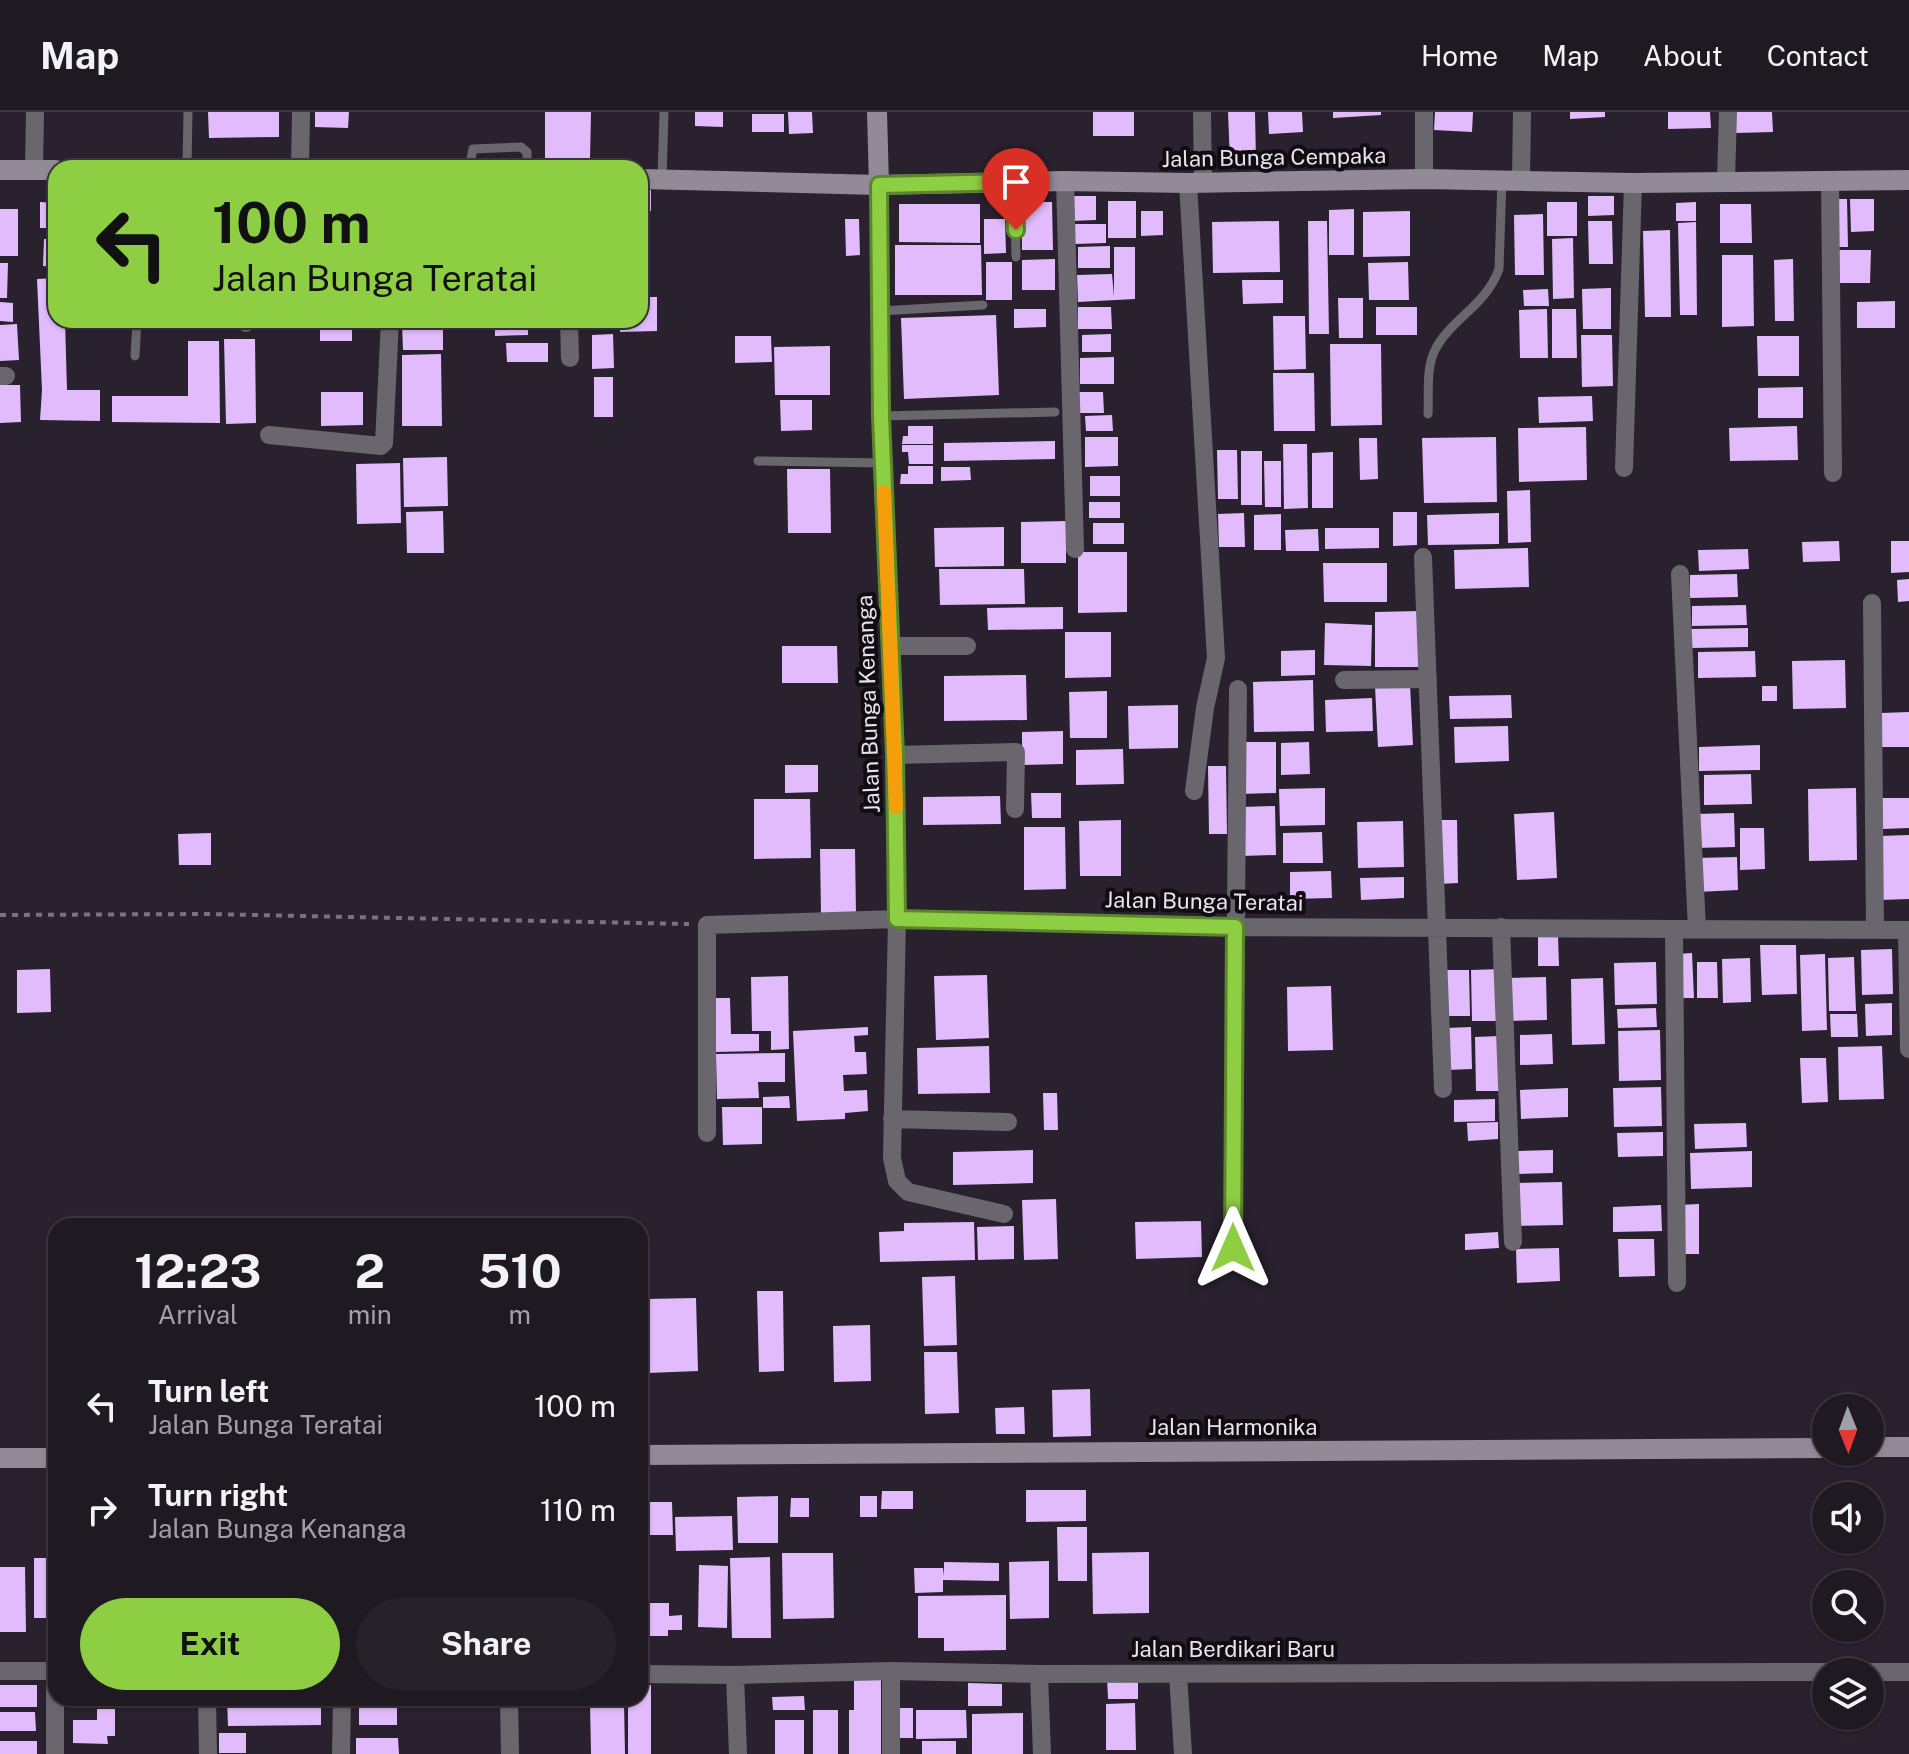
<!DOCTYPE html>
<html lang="en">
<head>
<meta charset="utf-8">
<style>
  body { margin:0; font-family:"Public Sans",sans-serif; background:#27222a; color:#f1f3f6; height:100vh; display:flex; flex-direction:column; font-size:30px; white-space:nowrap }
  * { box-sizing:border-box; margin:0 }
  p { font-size:26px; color:#a1a0a5 }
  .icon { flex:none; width:44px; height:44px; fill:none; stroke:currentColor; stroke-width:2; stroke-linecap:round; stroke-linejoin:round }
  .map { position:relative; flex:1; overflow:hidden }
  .panel { position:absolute; left:48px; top:1106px; width:600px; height:488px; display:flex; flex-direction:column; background:#1f1922; border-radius:24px; box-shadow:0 2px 6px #0004,0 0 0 2px #3c3840 }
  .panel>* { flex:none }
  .banner { position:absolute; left:48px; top:48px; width:600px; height:168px; border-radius:24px; box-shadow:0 2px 6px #0004,0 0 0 2px #3c3840; background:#8ece43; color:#111; overflow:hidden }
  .needle { width:52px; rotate:179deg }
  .buttons { position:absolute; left:1812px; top:1282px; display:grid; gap:16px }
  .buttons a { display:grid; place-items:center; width:72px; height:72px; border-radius:50%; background:#1f1922; box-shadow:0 2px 6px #0004,0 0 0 2px #3c3840; font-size:40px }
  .pin { position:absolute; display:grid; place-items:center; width:68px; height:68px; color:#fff; margin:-82px -34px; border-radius:50% 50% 50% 0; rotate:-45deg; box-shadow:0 0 8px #0007 }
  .pin .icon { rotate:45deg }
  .me { position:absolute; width:88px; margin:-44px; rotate:0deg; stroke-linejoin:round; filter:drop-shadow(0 0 6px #0008) }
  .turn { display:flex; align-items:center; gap:28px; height:168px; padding:0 32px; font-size:36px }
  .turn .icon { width:104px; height:104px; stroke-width:2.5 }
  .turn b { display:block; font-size:56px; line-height:68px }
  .eta { display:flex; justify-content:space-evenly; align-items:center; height:136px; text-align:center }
  .eta b { font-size:48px; font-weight:700; line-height:56px }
  .action { display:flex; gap:16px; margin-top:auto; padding:16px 32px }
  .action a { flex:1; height:92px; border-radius:48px; background:#8ece43; color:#111; font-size:32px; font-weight:700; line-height:92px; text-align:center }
  .action a+a { background:#27222a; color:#f1f3f6 }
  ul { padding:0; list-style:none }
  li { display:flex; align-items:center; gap:24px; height:104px; padding:0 32px }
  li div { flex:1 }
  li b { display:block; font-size:30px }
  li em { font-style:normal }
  header { display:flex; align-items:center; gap:48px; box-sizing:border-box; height:112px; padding:0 40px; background:#1f1922; border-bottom:2px solid #3c3840 }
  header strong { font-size:38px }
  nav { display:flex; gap:44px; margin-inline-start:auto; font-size:28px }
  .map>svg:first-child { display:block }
  .building { fill:#e1bbfb }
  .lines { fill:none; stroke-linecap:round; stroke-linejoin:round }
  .path { stroke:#7a737f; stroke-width:4; stroke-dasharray:6 6; stroke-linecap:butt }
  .lane { stroke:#6a666d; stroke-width:9 }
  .street { stroke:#6a666d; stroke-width:18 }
  .secondary { stroke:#928b97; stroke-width:20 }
  .route-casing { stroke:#5c862c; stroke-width:20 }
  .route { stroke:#8ece43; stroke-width:14 }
  .slow { stroke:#f59e0b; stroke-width:14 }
  .labels { text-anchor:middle; stroke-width:8; stroke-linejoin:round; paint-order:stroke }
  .street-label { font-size:22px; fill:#e8e3ec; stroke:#100c12 }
</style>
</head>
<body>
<header>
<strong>Map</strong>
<nav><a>Home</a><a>Map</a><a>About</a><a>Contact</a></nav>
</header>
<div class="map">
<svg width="1909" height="1642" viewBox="0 0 1909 1642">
  <rect width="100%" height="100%" fill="#29212e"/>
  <path class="building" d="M208,0H279V25L209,26Z
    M315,0H349L348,16L315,15Z
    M545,0H591L590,47L545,46Z
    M695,0H723V15L695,14Z
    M788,0H812L813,21L789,22Z
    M1093,0H1134V24H1093Z
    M1228,0H1255L1256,49L1230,50Z
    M1268,0H1302L1303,20L1269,22Z
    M1333,0H1381V3L1333,6Z
    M1435,0H1473L1472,20L1434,18Z
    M1570,0H1605V5L1570,7Z
    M1668,0H1710L1711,16L1668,17Z
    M1735,0H1772L1773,20L1736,21Z
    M752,2H784V20H752Z
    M640,78H651V99H640Z
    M1071,84H1096V108L1072,109Z
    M1588,84H1614V103L1588,104Z
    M1832,87H1847L1848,135H1832Z
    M1850,87H1874V119L1851,120Z
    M1108,89H1136V126H1108Z
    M40,90L56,91V116H40Z
    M1022,90H1052L1053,138H1022Z
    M1547,90H1577V124H1547Z
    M1696,90V109H1676V91Z
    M899,92H980V131L899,130Z
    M1720,92H1751L1752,131H1720Z
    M0,97H18V144H0Z
    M1354,97V143H1329V98Z
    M1141,99H1163V123L1141,124Z
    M1410,99V144L1363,145V100Z
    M1543,102L1544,163H1515L1514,103Z
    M640,104H647L648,156H640Z
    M845,107H859L860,143L846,144Z
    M984,107H1005L1006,141L984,142Z
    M1279,109L1280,160L1213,161L1212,110Z
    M1308,109H1327L1329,222H1309Z
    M1588,109H1612L1613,152H1589Z
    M1696,110L1697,203H1680L1678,111Z
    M1075,112H1106V131L1075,132Z
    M1670,118L1671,205H1645L1643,119Z
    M1573,126L1574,186L1553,187L1552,127Z
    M44,127H56V155L43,154Z
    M895,133H981L982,183H895Z
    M1110,134V156H1078V135Z
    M1114,135H1135V187L1078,190L1077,163L1112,162L1114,184Z
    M1832,138H1871L1870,171H1832Z
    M1722,143H1753L1754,214L1722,215Z
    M1055,147V178H1022V148Z
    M1793,147L1794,209H1775L1774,148Z
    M986,150H1012V188H986Z
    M1408,150L1409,188H1369L1368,151Z
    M0,151H8L7,186H0Z
    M56,166V208H65L67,278H100V309L40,308L42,278L37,167Z
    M1242,168H1283V191L1243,192Z
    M1611,176V217H1583L1582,177Z
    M1548,177L1549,194H1524L1523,178Z
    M640,185H657V219L620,220V208H640Z
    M1338,186H1363V226H1339Z
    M1895,189V216H1857V190Z
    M0,190L13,191V210L0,209Z
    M1078,195H1111L1112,217H1078Z
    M1376,195H1417V223H1376Z
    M1014,197H1046V215L1014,216Z
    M1547,197L1548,246H1520L1519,198Z
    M1552,197H1576L1577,246H1552Z
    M996,203L999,283L904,287L901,206Z
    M1273,204H1305L1306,257L1274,258Z
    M320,208H352V229H320Z
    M495,208H528V223L495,224Z
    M569,208H614V216H569Z
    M17,212L19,248L0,249V213Z
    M402,212H443V238H403Z
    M613,222L614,256L592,257V223Z
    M1111,222V240H1082V223Z
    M1581,223H1612L1613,274L1582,275Z
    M735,224H771L772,250L735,251Z
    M1757,224H1799V264H1758Z
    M224,227H255L256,311L226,312Z
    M188,229H219L220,311L112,310V284H188Z
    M506,231H548V250H507Z
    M1330,232H1381L1382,313L1331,314Z
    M830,234V283H775L774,235Z
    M441,242L442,314H402V243Z
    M1114,245V272H1080V246Z
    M1273,261H1314L1315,319H1274Z
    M594,265H613V305H594Z
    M0,273H20L21,310L0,311Z
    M1803,275V306H1758V276Z
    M321,280H363V313L321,314Z
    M1078,280H1103L1104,301H1078Z
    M1592,284L1593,309L1539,311L1538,285Z
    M780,288H812V318L781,319Z
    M1112,303L1113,319H1086L1085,304Z
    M908,314H933V332H902L903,324H908Z
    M1797,314L1798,348L1730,349L1729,316Z
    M1586,315L1587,368L1519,370L1518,316Z
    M1085,325H1118V354L1085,355Z
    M1496,325L1497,390L1424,391L1422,326Z
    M1359,326H1377L1378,367L1360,368Z
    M1055,329V347L944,349V331Z
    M1283,332H1307L1308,396L1284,397Z
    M902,333H933V352H909L908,340H902Z
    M1217,338H1237L1238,387H1218Z
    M1241,339H1262V393H1241Z
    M1333,340V396H1312V341Z
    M447,345L448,394L404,395L403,346Z
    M1264,349H1281V395H1265Z
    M400,351L401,411L357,412L356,352Z
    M908,354H933V372H900L901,362H908Z
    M941,355H970L971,368L941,369Z
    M787,357H830L831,421H788Z
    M1090,364H1120V384H1090Z
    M1530,378L1531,430L1508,431L1507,379Z
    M1089,390H1120V406H1089Z
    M443,399L444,441H407L406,400Z
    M1393,400H1417V433L1393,434Z
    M1244,401L1245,435H1219L1218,402Z
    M1499,401V432L1428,433L1427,403Z
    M1281,402V438H1254V403Z
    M1066,409V451H1021V410Z
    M1093,411H1124V432H1093Z
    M1004,415V454L935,455L934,416Z
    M1325,416H1379V436L1325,437Z
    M1318,417L1319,439H1286L1285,418Z
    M1839,429L1840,449L1803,450L1802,430Z
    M1891,429H1909V460L1891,461Z
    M1528,436L1529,475L1455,477L1454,438Z
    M1748,437L1749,457L1699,459L1698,438Z
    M1078,440H1127V500L1078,501Z
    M1323,451H1387V490H1324Z
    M939,457H1024L1025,492L940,493Z
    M1737,462L1738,485L1690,486V463Z
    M1909,467V489L1898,490L1897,468Z
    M1746,493L1747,513L1692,514V494Z
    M1063,495V517L988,518L987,496Z
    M1420,499L1421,555H1375V500Z
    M1325,511L1372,513L1371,554L1324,553Z
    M1748,516V535L1691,536V517Z
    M1065,520H1111V565L1065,566Z
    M782,534H837L838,571H782Z
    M1315,538V563L1281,564V539Z
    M1755,539L1756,565L1698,566V540Z
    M1845,548L1846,596L1793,597L1792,549Z
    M1026,563L1027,608L944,609V564Z
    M1313,568L1314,619L1254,620L1253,570Z
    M1410,572L1413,633L1378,635L1375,574Z
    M1762,574H1777V589H1762Z
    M1107,579V626H1070L1069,580Z
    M1511,583L1512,606L1450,607L1449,584Z
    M1372,586L1373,619L1326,620L1325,588Z
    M1178,593V636L1129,637L1128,594Z
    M1909,600V635H1882L1881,601Z
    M1508,614L1509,649L1455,651L1454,615Z
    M1063,619V652L1022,653V620Z
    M1240,630H1276V681L1241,682Z
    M1309,630L1310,662L1281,663V631Z
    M1760,633V658L1699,659V635Z
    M1123,637L1124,672L1076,673V638Z
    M785,653H818V680L785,681Z
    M1208,654H1226L1227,722H1209Z
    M1751,662L1752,692L1704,693V663Z
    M1325,676V713L1280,714L1279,677Z
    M1856,676L1857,748L1809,749L1808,677Z
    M1031,681H1061V706H1032Z
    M1000,684L1001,712L923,713V685Z
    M1882,686H1909V716L1883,717Z
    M754,687H810L811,746L754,747Z
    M1275,694L1276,743L1242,744L1241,695Z
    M1554,700L1557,766L1517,768L1514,702Z
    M1734,701L1735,735L1695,736L1694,702Z
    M1121,708V764H1080L1079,709Z
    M1437,708H1457L1458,771L1439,772Z
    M1403,709L1404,755L1358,756L1357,710Z
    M1024,715H1065L1066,777L1024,778Z
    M1740,716H1764L1765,757L1740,758Z
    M1322,720L1323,751H1283V721Z
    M211,721V753H179L178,722Z
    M1909,723V787L1880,788L1879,724Z
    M820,737H855L856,802L821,803Z
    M1737,745L1738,778L1697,780L1696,746Z
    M1331,759L1332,786L1290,787V760Z
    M1404,765V786L1361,788L1360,766Z
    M1538,824H1558L1559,854H1538Z
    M1760,833H1796L1797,882L1762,883Z
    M1892,837L1893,882L1862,883L1861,838Z
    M1692,841L1694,886H1677L1676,842Z
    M1825,842L1827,918L1802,919L1800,843Z
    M1854,845L1856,899H1829L1828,846Z
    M1750,846L1751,890L1723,891L1722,847Z
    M1656,850L1657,892L1615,893L1614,851Z
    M1697,850H1717L1718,886H1697Z
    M50,857L51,900L17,901V858Z
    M1501,857L1502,909H1472L1471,858Z
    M1443,858H1469L1470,904H1444Z
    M987,863L989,926L936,928L934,864Z
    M788,864L789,937L771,938V919H752L751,865Z
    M1546,865L1547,908L1509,909L1507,866Z
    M1603,866L1605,932L1572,933L1571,867Z
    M1331,874L1333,938L1288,939L1287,875Z
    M713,886H730L731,922H759V939L714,940Z
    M1892,891V923L1866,924L1865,892Z
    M1656,896L1657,915L1618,916L1617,897Z
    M1830,902H1857L1858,925H1831Z
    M868,915V923L854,924L855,940H866L867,962L843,963L844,979L867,978L868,999L845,1001V1007L797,1009L793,919Z
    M1471,915L1472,957L1447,958L1446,916Z
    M1660,918L1661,968L1619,969L1618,919Z
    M1552,922L1553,952L1520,953V923Z
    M1499,924L1501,979H1476L1475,925Z
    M989,934L990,981L918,982L917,936Z
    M1882,934L1884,987L1839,988L1838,935Z
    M785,941V970H758L759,986L717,987L716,942Z
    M1800,946H1826L1828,990L1802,991Z
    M1661,975L1662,1014L1614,1015L1613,976Z
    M1568,976V1005L1521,1007L1520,978Z
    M1043,981H1057L1058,1018H1044Z
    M789,984L790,996H763V985Z
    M1495,987V1009L1454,1010V988Z
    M722,995H762V1032L723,1033Z
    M1498,1010V1027L1468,1029L1467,1011Z
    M1746,1011L1747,1035L1695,1037L1694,1012Z
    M1663,1020V1044L1618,1045L1617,1021Z
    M1033,1038V1071L953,1073V1040Z
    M1553,1038V1061L1518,1062V1039Z
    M1752,1039V1075L1691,1077L1690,1041Z
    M1562,1070L1563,1113L1516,1114L1515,1071Z
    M1056,1087L1058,1147L1024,1148L1022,1088Z
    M1699,1092V1142H1678V1093Z
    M1661,1093L1662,1119L1613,1120V1095Z
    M1201,1109L1202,1145L1136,1147L1135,1110Z
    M974,1110L975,1148L880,1150L879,1120L904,1119V1111Z
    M1014,1114V1147L978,1148L977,1115Z
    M1498,1120L1499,1136L1465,1138V1122Z
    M1618,1127H1654L1655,1164L1619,1165Z
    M1559,1136L1560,1169L1517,1171L1516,1137Z
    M955,1164L957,1233L924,1234L922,1165Z
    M757,1179H783L784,1259L759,1260Z
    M696,1186L698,1259L648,1261L646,1187Z
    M870,1213L871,1269L834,1270L833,1214Z
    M924,1240H957L959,1301L925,1302Z
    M1090,1277L1091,1324L1053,1325L1052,1278Z
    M1024,1295L1025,1322H996L995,1296Z
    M1026,1378H1086V1409L1026,1410Z
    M882,1379H913V1397H881Z
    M778,1384V1431H738L737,1385Z
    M860,1384H877V1405H860Z
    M791,1386H809V1405H790Z
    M650,1390H672L673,1423H650Z
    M732,1404L733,1438L676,1439L675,1405Z
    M1057,1415H1087V1469H1058Z
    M1149,1440V1501L1093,1502L1092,1441Z
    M782,1441H833L834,1506L783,1507Z
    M770,1445L771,1526H732L730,1446Z
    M34,1446H56V1506H34Z
    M1049,1449V1506L1010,1507L1009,1450Z
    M944,1450L999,1451V1469L943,1468V1480L915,1481L914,1456H943L944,1464Z
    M699,1453L728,1454L727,1516L698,1515Z
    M0,1455H25L26,1520H0Z
    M1006,1483V1538L944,1539V1526H918V1484Z
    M650,1491H669V1504L682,1503V1518H668V1524H650Z
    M854,1561H881V1642H849V1598H854Z
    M1138,1564V1587H1108L1107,1565Z
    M968,1571L1002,1572V1594H968Z
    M0,1573H37V1595H0Z
    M640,1573H651V1642H628V1586H640Z
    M804,1584L805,1598H773L772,1585Z
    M359,1586H397V1613H359Z
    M227,1587H321V1613L228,1614Z
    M624,1590L625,1642H591L590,1591Z
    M1135,1591L1136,1638H1106V1592Z
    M897,1596H913V1626H898Z
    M97,1597H115V1624H107L108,1632L73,1631V1608H97Z
    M813,1598H838V1642H813Z
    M916,1598H966L967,1626L916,1627Z
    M0,1600H35L36,1619H0Z
    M1023,1601V1642H972V1602Z
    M775,1608H804V1642H775Z
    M219,1621H246V1641H219Z
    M356,1626H398L399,1642H356Z
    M0,1629H37V1642H0Z
    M922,1629H956V1642H922Z"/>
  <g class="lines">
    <path class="path" d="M0,803L206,802L689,812"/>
    <path class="lane" d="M187,56L188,0
      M469,56L473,37L521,35L527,40V56
      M662,67L664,0
      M1014,70L1016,145
      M880,199L983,193
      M135,244L137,208
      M1428,302C1429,283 1426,258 1434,240C1449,208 1486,194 1499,157L1502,67
      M881,304L1055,300
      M758,349L882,351"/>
    <path class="street" d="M1202,0L1203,71
      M1424,0V67
      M300,56L301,0
      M34,58L35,0
      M1521,67L1522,0
      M1726,68L1728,0
      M1065,69L1075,437
      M1830,69L1833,361
      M1188,71L1216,546L1205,596L1194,679
      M879,73L882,351L895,643L897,807L892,1046L897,1069L908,1080L1004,1102
      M569,208L570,246
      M246,211L247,208
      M0,264H6
      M269,323L381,334L384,331L390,208
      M1624,356L1633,71
      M1423,445L1443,977
      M1680,462L1697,817
      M1872,491L1875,816
      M891,534H967
      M1344,568L1428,567
      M895,643L1016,640L1015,697
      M1501,815L1513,1130
      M1674,818L1677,1171
      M1907,818L1909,937
      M892,1007L1008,1010
      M707,1021V813L897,807L1235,815L1909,818
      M1233,1136L1238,577
      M0,1559H56
      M891,1559V1642
      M1850,1560H1909
      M640,1562L735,1563L891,1559L1039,1562L1826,1560
      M1039,1562L1042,1642
      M1178,1562L1183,1642
      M735,1563L738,1642
      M207,1586L208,1642
      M509,1586L510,1642
      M55,1642V1559
      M341,1642L342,1586"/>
    <path class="secondary" d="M877,0L879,73
      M0,58H56
      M640,67L879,73L1065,69L1188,71L1424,67L1633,71L1909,68
      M1870,1335H1909
      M640,1343L1826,1336
      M0,1346H56"/>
  </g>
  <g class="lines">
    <defs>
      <path id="route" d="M1016,118L1014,70L879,73L881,304L895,643L897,807L1235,815L1233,1136"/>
    </defs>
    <use href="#route" class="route-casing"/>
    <use href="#route" class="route"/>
    <path class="slow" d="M884,380L896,695"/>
  </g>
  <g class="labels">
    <g class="street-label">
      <text transform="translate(1274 45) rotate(-1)" y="8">Jalan Bunga Cempaka</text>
      <text transform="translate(868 592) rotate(-92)" y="8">Jalan Bunga Kenanga</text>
      <text transform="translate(1204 789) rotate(1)" y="8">Jalan Bunga Teratai</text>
      <text x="1233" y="1323">Jalan Harmonika</text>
      <text x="1233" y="1545">Jalan Berdikari Baru</text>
    </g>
  </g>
</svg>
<div class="buttons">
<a><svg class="needle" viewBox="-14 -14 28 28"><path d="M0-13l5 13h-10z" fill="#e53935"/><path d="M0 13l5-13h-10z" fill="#a1a0a5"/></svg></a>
<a><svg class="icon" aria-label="sound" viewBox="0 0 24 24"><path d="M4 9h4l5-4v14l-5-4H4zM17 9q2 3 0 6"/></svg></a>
<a><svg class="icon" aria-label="search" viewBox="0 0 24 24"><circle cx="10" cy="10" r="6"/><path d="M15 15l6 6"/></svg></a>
<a><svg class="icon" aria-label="layers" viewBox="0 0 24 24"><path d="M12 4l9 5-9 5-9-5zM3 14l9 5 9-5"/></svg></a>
</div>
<div class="pin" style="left:1016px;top:118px;background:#d93025"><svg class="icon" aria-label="arrive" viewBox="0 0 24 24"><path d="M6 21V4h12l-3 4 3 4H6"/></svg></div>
<svg class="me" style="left:1233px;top:1136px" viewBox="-20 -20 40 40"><path d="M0-17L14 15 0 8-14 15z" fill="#8ece43" stroke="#fff" stroke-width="4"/></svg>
<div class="banner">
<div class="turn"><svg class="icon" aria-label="left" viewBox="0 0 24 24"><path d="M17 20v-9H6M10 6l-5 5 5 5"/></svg><div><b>100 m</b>Jalan Bunga Teratai</div></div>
</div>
<section class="panel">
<div class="eta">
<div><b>12:23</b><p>Arrival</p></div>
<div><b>2</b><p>min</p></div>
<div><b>510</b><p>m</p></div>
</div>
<ul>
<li><svg class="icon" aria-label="left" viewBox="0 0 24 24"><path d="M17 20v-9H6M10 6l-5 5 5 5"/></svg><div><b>Turn left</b><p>Jalan Bunga Teratai</p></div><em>100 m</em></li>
<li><svg class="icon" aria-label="right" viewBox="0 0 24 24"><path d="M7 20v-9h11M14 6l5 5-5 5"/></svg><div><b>Turn right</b><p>Jalan Bunga Kenanga</p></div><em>110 m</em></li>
</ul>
<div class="action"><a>Exit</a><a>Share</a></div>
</section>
</div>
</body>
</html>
